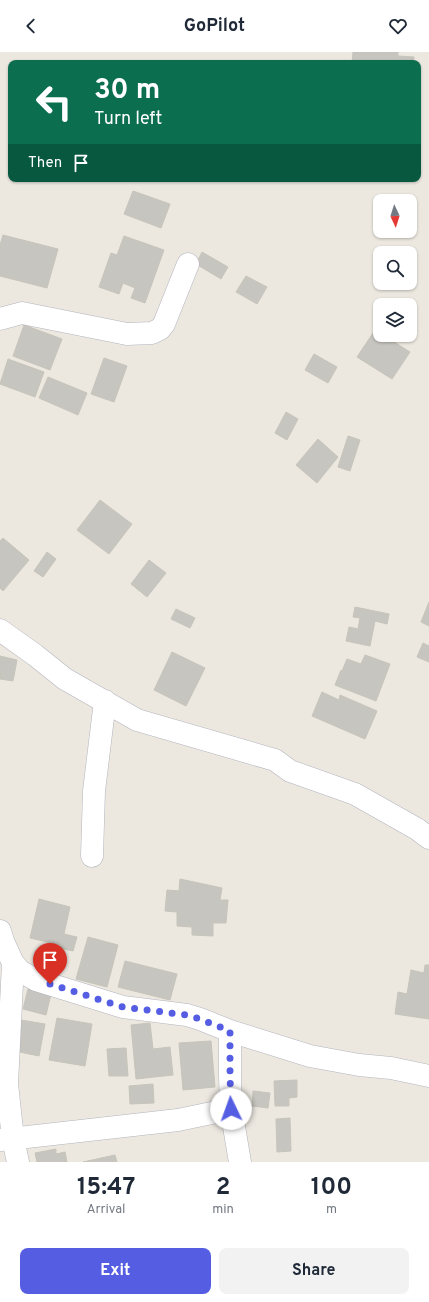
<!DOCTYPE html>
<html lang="en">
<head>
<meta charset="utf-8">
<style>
  body { margin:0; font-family:Overpass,sans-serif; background:#f2f2f3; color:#1f2937; height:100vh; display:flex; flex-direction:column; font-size:15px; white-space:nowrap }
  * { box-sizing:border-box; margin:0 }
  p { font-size:13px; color:#747a83 }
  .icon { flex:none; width:22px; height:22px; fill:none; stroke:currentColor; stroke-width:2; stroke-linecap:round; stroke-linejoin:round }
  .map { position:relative; height:1110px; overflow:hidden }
  .drawer { display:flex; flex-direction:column; background:#fff; flex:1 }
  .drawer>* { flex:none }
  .top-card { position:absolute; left:8px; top:8px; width:413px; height:122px; border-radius:8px; box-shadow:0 1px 3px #0004; background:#0b6e4f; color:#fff; overflow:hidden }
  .needle { width:26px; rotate:176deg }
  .fabs { position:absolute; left:373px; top:142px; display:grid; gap:8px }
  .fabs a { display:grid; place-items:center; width:44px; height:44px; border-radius:8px; background:#fff; box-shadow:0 1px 3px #0004; font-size:20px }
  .pin { position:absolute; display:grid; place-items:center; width:34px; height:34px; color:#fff; margin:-41px -17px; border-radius:50% 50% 50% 0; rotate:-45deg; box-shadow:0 0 4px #0007 }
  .pin .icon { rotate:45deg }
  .me { position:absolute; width:44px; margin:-22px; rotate:357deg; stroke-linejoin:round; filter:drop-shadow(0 0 3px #0008) }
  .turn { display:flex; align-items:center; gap:14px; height:84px; padding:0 20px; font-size:18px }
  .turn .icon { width:52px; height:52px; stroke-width:2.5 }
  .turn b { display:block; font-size:28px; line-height:34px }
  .then { display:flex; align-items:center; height:38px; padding:0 20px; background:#0003; gap:8px; font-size:15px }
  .eta { display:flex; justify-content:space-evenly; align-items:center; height:68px; text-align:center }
  .eta b { font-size:24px; font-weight:700; line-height:28px }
  .button { display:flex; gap:8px; margin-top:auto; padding:8px 20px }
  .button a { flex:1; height:46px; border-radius:8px; background:#555ee3; color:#fff; font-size:16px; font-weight:700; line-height:46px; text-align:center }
  .button a+a { background:#f2f2f3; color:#1f2937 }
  header { display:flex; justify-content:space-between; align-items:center; height:52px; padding:0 20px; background:#fff; font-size:18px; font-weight:700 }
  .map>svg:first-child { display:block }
  .building { fill:#c7c5bf; stroke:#c7c4ba }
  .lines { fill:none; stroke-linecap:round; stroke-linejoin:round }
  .minor-casing { stroke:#b3b4be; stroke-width:23 }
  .minor { stroke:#fff; stroke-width:22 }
  .route { stroke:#555ee3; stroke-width:7; stroke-dasharray:0 12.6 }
</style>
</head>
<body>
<header><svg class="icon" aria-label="back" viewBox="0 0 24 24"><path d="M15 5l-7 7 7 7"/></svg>GoPilot<svg class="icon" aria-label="heart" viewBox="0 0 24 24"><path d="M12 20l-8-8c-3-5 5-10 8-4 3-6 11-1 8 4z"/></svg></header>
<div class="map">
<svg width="429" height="1110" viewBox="0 0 429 1110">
  <rect width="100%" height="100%" fill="#ece8e0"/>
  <path class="building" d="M353,0H398V4L414,5L413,11H352Z
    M133,139L170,152L161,176L124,162Z
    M3,183L58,197L47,236L0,224V193Z
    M124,184L164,198L145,251L131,246L135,236L123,231L119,242L99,235L111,201L117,203Z
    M202,200L228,215L221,227L196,212Z
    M246,224L267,235L257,252L236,240Z
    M24,273L62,287L50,318L13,304Z
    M375,278L380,281V283H383L410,300L392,327L357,305Z
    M314,302L337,315L328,331L305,318Z
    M104,306L127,314L114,350L91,342Z
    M8,307L44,320L35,345L0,332Z
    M48,325L87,341L78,363L39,346Z
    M286,360L298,367L287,388L275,381Z
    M348,384L360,388L350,419L338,415Z
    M318,387L338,405L317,431L296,413Z
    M100,448L132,472L109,502L77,478Z
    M3,486L29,508L3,539L0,536V489Z
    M47,500L56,507L43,525L34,519Z
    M149,508L166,521L147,545L131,532Z
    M429,550V574L421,570Z
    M355,555L389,562L387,572L375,569L370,594L346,589L349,575L358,577L360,566L353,565Z
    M176,557L195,566L190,576L171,567Z
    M423,591L429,594V610L417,605Z
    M172,600L205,616L186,654L154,638Z
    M365,603L390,612L376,649L335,633L341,618L342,619L347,607L361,612Z
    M0,604L17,608L13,629L0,627Z
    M322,640L339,648L340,643L377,659L365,687L312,664Z
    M180,827L222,836L220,848H228L226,871H213V884L192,883V875L177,874V860L165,859L167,838L179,839Z
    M39,847L70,855L64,882L77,885L73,899L60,896L61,893L30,886Z
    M88,885L118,893L107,935L76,927Z
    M125,909L177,922L170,948L118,935Z
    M425,913H429V967L395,962L398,940L407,942L411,918L424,921Z
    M28,937L51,942L46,963L23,957Z
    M57,966L92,972L85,1014L49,1008Z
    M21,968L45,972L39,1004L15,999Z
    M150,971L153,997L170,995L173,1023L136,1027L131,973Z
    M211,989L215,1035L183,1038L179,991Z
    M126,996L128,1024H109L107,997Z
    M297,1028V1045L289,1046V1054H275L274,1029Z
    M153,1032L154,1051L130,1052L129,1034Z
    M253,1039L270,1041L268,1056L252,1054Z
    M290,1066L291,1099L277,1100L276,1067Z
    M56,1097V1102L65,1100L67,1110H37L35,1101Z
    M115,1103L117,1110H83Z"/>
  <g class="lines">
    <defs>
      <path id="minor" d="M0,267L22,261L127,282L152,281L160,277L164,272L188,212
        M0,578L35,603L65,627L137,668L275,708L290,719L355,742L417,777L429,786
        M92,804L94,739L105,649
        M0,879L3,889L13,911L20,919L36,928L123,955L187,963L200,967L230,979L310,1004L359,1013L391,1016L429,1024
        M13,911L7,1032L13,1087L18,1110
        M230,979V1023L231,1057L240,1110
        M0,1088L178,1068L231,1057"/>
    </defs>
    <use href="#minor" class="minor-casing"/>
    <use href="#minor" class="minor"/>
  </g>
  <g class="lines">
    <path class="route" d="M50,932L123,955L187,963L200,967L230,979V1022L231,1057"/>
  </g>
</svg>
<div class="fabs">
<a><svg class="needle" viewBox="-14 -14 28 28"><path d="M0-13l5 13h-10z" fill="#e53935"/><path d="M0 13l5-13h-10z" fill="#747a83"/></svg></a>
<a><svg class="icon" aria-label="search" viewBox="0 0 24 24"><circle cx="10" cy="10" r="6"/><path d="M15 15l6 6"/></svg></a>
<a><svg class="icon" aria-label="layers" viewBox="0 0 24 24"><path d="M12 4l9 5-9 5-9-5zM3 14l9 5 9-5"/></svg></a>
</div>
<div class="pin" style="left:50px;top:932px;background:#d93025"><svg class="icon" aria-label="arrive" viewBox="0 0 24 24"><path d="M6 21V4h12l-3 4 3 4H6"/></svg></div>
<svg class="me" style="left:231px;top:1057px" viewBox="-20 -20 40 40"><circle r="19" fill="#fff"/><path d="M0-13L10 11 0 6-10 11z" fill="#555ee3"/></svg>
<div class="top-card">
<div class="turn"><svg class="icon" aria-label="left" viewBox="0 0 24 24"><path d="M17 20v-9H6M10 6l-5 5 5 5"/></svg><div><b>30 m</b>Turn left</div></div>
<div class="then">Then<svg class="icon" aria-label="arrive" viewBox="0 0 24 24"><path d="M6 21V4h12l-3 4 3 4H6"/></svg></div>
</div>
</div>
<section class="drawer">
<div class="eta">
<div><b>15:47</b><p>Arrival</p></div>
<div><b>2</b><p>min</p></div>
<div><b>100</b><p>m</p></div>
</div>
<div class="button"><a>Exit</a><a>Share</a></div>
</section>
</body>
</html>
